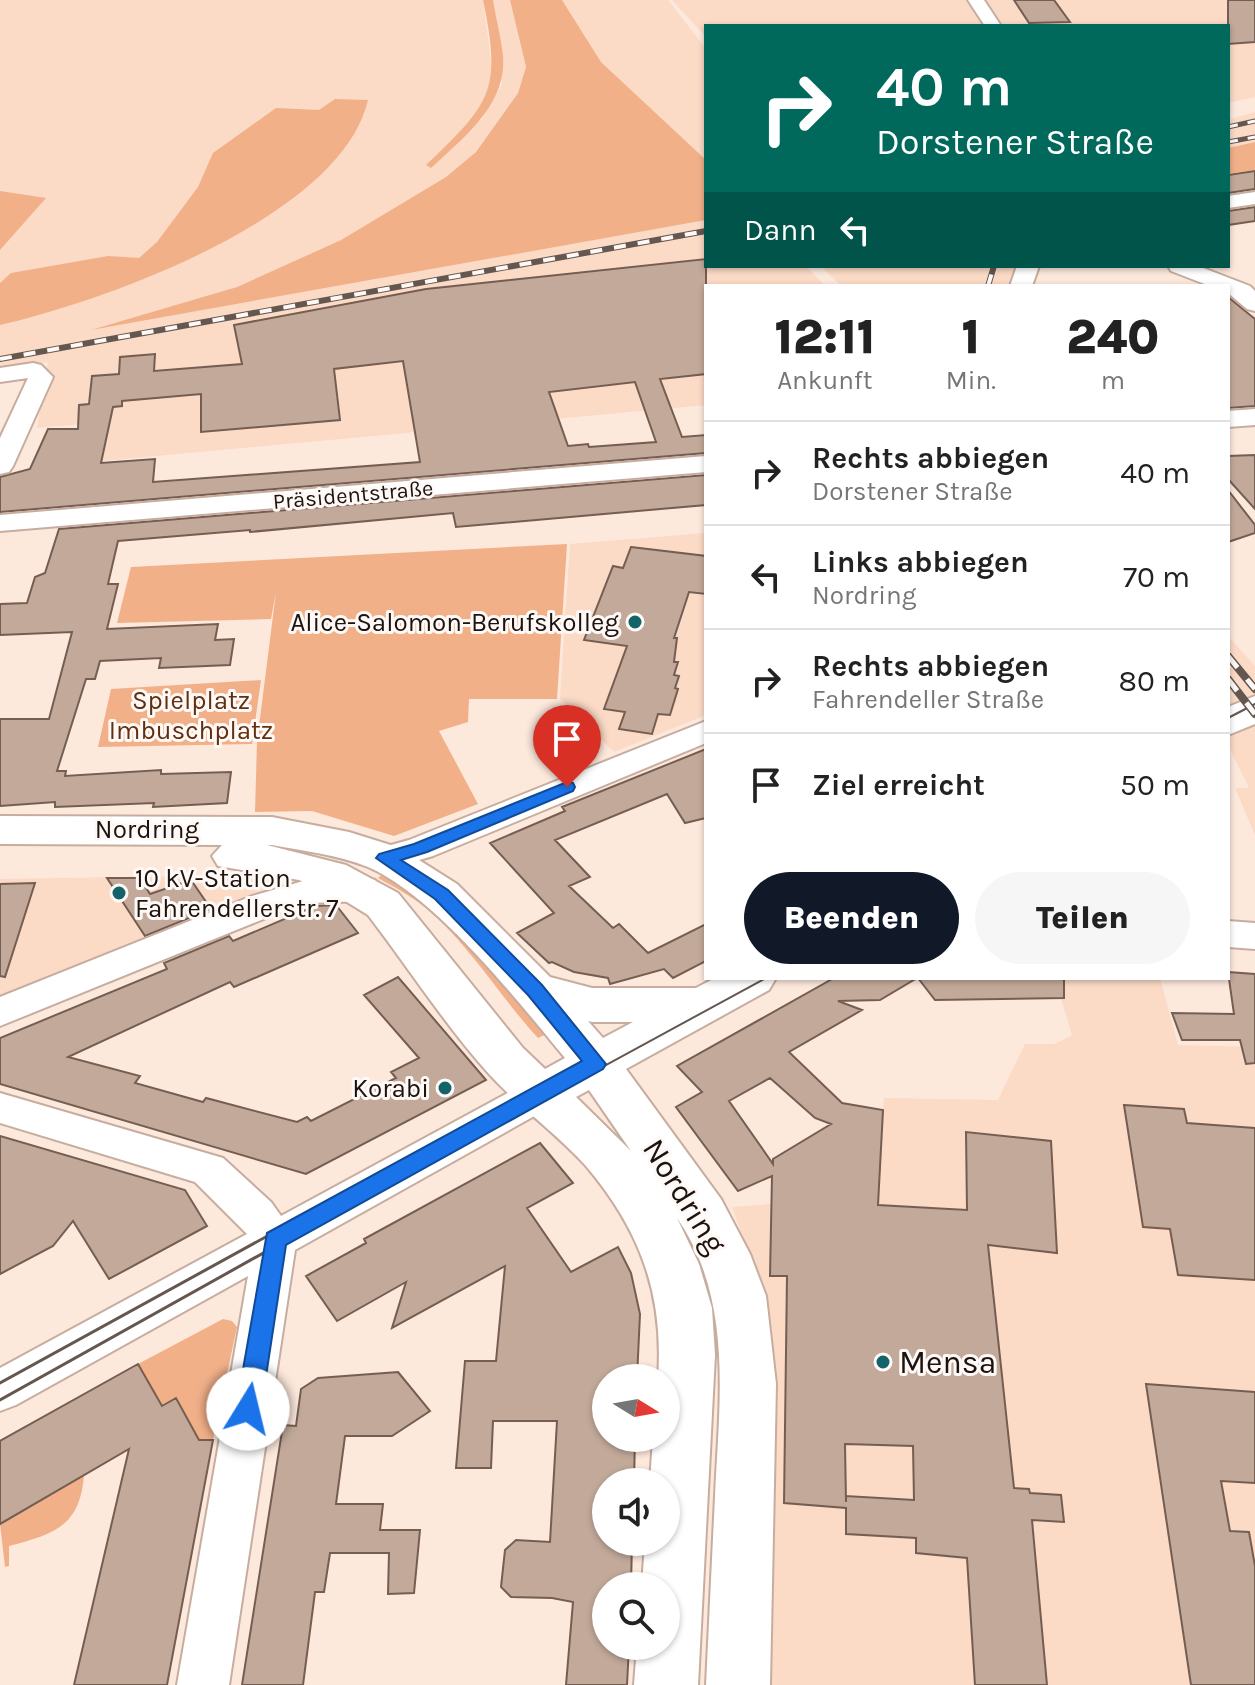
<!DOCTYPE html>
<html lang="de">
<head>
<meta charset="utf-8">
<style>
  body { margin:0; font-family:Karla,sans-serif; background:#f6f6f6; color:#222; height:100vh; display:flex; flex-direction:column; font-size:30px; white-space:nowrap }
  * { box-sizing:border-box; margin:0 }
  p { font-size:26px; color:#767676 }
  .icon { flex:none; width:44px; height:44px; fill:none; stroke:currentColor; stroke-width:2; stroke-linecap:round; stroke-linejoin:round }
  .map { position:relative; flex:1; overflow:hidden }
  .sheet { position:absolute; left:704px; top:284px; width:526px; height:696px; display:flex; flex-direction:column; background:#fff; border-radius:0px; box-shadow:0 2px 6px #0004 }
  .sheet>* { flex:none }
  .top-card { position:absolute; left:704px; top:24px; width:526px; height:244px; border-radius:0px; box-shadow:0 2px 6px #0004; background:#00695c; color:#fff; overflow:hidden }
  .needle { width:52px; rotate:101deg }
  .fabs { position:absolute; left:592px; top:1364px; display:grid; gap:16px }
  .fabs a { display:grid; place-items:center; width:88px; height:88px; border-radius:50%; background:#fff; box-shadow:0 2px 6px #0004; font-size:40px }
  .pin { position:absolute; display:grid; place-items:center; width:68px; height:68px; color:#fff; margin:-82px -34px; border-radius:50% 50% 50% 0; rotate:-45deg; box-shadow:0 0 8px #0007 }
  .pin .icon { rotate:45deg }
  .me { position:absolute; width:88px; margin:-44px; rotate:9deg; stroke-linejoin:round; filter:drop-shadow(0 0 6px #0008) }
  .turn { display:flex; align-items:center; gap:28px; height:168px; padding:0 40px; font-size:36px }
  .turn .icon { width:104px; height:104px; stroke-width:2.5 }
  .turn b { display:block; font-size:56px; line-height:68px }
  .then { display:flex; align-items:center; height:76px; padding:0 40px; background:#0003; gap:16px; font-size:30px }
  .eta { display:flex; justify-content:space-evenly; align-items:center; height:136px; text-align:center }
  .eta b { font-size:48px; font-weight:800; line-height:56px }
  .button { display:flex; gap:16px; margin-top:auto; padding:16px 40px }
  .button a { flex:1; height:92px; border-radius:48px; background:#111827; color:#fff; font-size:32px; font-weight:800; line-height:92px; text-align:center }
  .button a+a { background:#f6f6f6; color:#222 }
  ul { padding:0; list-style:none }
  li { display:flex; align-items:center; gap:24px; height:104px; padding:0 40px; border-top:2px solid #e0e0e0 }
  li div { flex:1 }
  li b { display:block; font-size:30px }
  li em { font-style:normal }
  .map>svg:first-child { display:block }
  .built { fill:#fbdac6 }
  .green { fill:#f2b089 }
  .building { fill:#c2a99a; stroke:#755e51; stroke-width:2; fill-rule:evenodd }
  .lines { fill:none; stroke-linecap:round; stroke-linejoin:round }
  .minor-casing { stroke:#c7ad9f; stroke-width:4 }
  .major-casing { stroke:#c7ad9f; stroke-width:4 }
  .minor { fill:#fff; fill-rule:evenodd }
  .major { fill:#fff; fill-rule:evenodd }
  .tram-far1 { stroke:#645750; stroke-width:2 }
  .tram { stroke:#645750; stroke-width:3 }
  .rail-far2-casing { stroke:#645750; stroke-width:5 }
  .rail-far1-casing { stroke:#645750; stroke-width:6 }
  .rail-casing { stroke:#645750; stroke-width:8 }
  .rail-far2 { stroke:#fef9f6; stroke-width:3; stroke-dasharray:10; stroke-linecap:butt }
  .rail-far1 { stroke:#fef9f6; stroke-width:4; stroke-dasharray:12; stroke-linecap:butt }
  .rail { stroke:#fef9f6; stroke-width:5; stroke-dasharray:15; stroke-linecap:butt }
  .route { fill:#1a73e8; stroke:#114b97; stroke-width:2 }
  .poi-dot { fill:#146368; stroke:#fef9f6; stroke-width:3 }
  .labels { text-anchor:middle; stroke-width:6; stroke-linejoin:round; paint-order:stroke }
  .far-street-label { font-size:22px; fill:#1c130e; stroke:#fef9f6 }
  .poi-label { font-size:26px; fill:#1c130e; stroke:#fef9f6; text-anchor:end }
  .park-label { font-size:26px; fill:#61300f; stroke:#fef9f6 }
  .street-label { font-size:26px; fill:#1c130e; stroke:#fef9f6 }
  .near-street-label { font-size:32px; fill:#1c130e; stroke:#fef9f6 }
  .near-poi-label { font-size:32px; fill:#1c130e; stroke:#fef9f6; text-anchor:start }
</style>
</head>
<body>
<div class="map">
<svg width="1255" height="1685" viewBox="0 0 1255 1685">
  <rect width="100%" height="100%" fill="#fde8dc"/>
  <path class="built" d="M0,0H483L492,69L486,98L473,120L427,164L482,119L502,84L493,0H510L526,68L518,93L476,152L446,177L341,240L237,287L103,328L706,220V266H806L825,286H706V405L102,461L109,422L37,428L48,362L0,371Z
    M562,0H668L706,49V160L601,62Z
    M672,0H1255V97L1228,103V26H706V37Z
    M1255,112V142L1228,148V120Z
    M821,266H1015L1010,286H841Z
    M706,533V715L614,752L560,699L570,544Z
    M1228,636L1255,666V835L1235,788H1249L1228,745Z
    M190,876L249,879L271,882L273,885L0,997V879Z
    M1055,978H1160L1178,1045L1255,1047V1685H759L751,1260L732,1207L814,1201L877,1205L884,1098L998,1100L1025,1044H1055L1072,1035Z"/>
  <path class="green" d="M483,0H493C496,19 501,37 503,56C507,105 463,138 431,168L426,165C491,103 502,91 483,0Z
    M510,0H562L601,62L706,160V220L91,330L237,287L341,240L446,177L476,152L518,93L526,67Z
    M335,99L368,100C341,217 105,301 0,325V283L11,273L108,256L139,258L157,242L198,187L213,153L276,108L319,110Z
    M1255,142V170L1228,174V148Z
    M0,191L46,198L0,250Z
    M567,544L557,699H469L468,722L439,731L478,804L394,836L312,811L255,812L257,742L276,592L271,619L117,623L131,567Z
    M261,680L252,744L98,747L111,689Z
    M384,873L418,891L551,1032L538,1038C502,999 474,952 434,915C418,900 398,889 378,878Z
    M223,1319L232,1321L237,1327L213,1439L183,1440L172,1422L185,1415L176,1399L162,1406L138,1364Z
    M84,1475C80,1526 55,1534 9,1546V1566L5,1567L0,1524Z"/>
  <path class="building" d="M1014,0H1054L1070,22L1029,23Z
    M1228,0H1255V42L1228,44Z
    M1255,171V189L1228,193V175Z
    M1255,207V221L1228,225V211Z
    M706,259V374L660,379L682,437L706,435V453L0,512V477L30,469L48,429H78L79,405L89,404L92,376L119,374L120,357L155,354L154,371L242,364L234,325L426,289ZM403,361L420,462L153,482L155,459L101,463L113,407L122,406V401L201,394V432L340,420L334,369ZM635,382L656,442L589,447L588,444L568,446L549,392Z
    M1228,297L1255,319V406L1228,408Z
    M1255,455V509L1228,479V456Z
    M706,475V505L456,527L453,513L250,532V530L118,541L108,584H118L107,629L218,624L215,640L234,639L230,665L159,668L161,658L100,661L95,679H86L57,771H66L65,776L161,770V774L231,772L227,803L153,807L154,803L55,807V802L0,806V719H49L72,632L0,635V604L27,603L35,577L45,573L59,529Z
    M1228,490L1255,525V533L1228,542Z
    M631,547L706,556V594L689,592L674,638H677L674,662H678L674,675L679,676L675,688L678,689L670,715L658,714L652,734L619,729L625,712L604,709L627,646L584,640L613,566L623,568Z
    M706,749V818L685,823L667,794L555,840L590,877L569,886L613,928L619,924L648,953L706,924V961L673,978L664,969L610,984L608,978L574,972L552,962L549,963L517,933L554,913L490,843L565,811L562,807Z
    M107,878H140L150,894L191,880L211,909L145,936Z
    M35,883L5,977L0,976V884Z
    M336,905L358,933L234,987L230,982L68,1057L140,1076L135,1083L203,1102L206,1098L297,1122L307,1117L311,1121L396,1078L391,1072L419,1058L364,995L398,977L486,1080L306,1174L0,1084V1038L167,969L164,963L229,936L233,941L315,906Z
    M1228,972L1255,974V1063L1246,1064L1240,1040H1182L1172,1013L1234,1014Z
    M834,978H917L880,1000L838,1001L862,1010L789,1052L842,1103L883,1110L878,1205L967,1210L966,1132L1051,1141L1057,1253L988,1245L1014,1488L1029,1489L1030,1493L1061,1495L1064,1522L1032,1520L1047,1685H975L967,1558L916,1553V1538L846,1534V1508L784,1503L787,1276H770L772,1176L738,1191L676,1107L702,1092L677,1066ZM770,1078L815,1118L831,1124L773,1159V1164L729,1101ZM845,1444L913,1446L914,1500L846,1496V1502Z
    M918,978H1064V998L935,1000Z
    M1124,1105L1184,1109L1187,1123L1255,1128V1280L1178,1275L1170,1229L1143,1227Z
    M0,1136L185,1190L207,1226L109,1279L73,1221L53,1246L0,1274Z
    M540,1143L573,1183L527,1208L571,1272L618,1247L631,1273L640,1314L637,1378H606V1438H635L634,1482H606V1542H632L631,1586H606V1646H629L627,1685H566L573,1602L552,1598L511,1597L501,1587L505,1550L516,1540L550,1542L557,1421H493L491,1468H456L465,1361H496L505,1266L392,1328L406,1282L337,1321L306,1276L366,1243L364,1239Z
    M138,1364L162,1406L176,1398L199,1440H213L167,1685H74L129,1449L0,1524V1441Z
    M398,1372L430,1411L392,1436H345L336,1504H383L380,1530H420L414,1593L388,1594L389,1553H330L324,1592H315L303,1685H242L283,1425L296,1426L301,1389L318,1378Z
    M1146,1384L1255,1392V1483L1221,1481L1230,1531L1249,1532L1255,1566V1685H1191Z"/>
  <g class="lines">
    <defs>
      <path id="minor" d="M968,0H984L1001,26H985Z
        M1255,192V204L1228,208V196Z
        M1017,266H1039L1032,286H1010Z
        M1168,266H1198L1250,286L1255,291V311L1247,309L1228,293V286H1210L1171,271Z
        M33,363L41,365L53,377L13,466L9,472L0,474V438L28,378L0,382V368Z
        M1255,409V425L1228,427V411Z
        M706,456V472L0,531V515Z
        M706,721V743L433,856L385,870L373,866L368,858L373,850L409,840Z
        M363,877L375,880L380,889L375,898L363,901L311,903L276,914L0,1026V997L252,896L310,879Z
        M1228,921L1255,923V949L1228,947Z
        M540,1079L554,1083L560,1094L554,1105L295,1250L229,1685H177L248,1276L16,1405L0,1411V1368L247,1234L195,1182L0,1123V1093L223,1158L271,1202L281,1216L526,1083Z"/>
      <path id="major" d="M1255,696V724L1228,735V707Z
        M0,816L272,817L349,832L400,848L457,884L550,977L592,988H696L715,978H776L769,990L626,1069L721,1199L750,1254L766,1296L776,1384L770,1685H706C709,1622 712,1559 715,1496C719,1403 734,1300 677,1218L699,1264L712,1308L715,1355L698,1685H634L637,1646H666V1586H642L645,1542H666V1482H650L653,1438H666V1378H658C664,1294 640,1230 586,1166C556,1133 519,1107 489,1074C445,1025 408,967 368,915L334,894L299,880L218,866L212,856L222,845L0,844ZM267,845H272C304,851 338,855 368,867C435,896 518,1001 565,1058L545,1069L523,1048L398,893L346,865ZM588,1021L592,1022H633L603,1038ZM589,1090L631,1151L576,1097Z"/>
    </defs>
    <use href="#minor" class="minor-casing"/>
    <use href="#major" class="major-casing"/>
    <use href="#minor" class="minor"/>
    <use href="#major" class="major"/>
    <path class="tram-far1" d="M1228,718L1255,704
      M400,1177L766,978"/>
    <path class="tram" d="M0,1383L362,1184
      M0,1400L403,1175"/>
    <defs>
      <path id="rail-far2" d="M1228,127L1255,121
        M1228,142L1255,137"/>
      <path id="rail-far1" d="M988,286L994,266
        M0,359L706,231"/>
      <path id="rail" d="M1228,656L1255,689
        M1228,679L1255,714"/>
    </defs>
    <use href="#rail-far2" class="rail-far2-casing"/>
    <use href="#rail-far1" class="rail-far1-casing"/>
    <use href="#rail" class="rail-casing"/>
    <use href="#rail-far2" class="rail-far2"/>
    <use href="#rail-far1" class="rail-far1"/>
    <use href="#rail" class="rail"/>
  </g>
  <path class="route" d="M567,782L573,783L575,787L573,791L427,852L401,860L448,890L542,985L606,1064L603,1069L286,1245L261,1409L257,1417L248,1420L240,1417L236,1409L267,1233L582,1061L528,995L435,899L376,858L379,854L414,844Z"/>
  <g class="poi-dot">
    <circle cx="635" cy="622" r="8"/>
    <circle cx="119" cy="893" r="8"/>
    <circle cx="445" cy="1088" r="8"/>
    <circle cx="883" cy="1362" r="8"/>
  </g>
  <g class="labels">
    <g class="far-street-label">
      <text transform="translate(353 494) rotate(-5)" y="8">Präsidentstraße</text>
    </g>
    <g class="poi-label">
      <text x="619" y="631">Alice-Salomon-Berufskolleg</text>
      <text x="135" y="887" text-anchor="start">10 kV-Station<tspan x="135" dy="30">Fahrendellerstr. 7</tspan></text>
      <text x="429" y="1097">Korabi</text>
    </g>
    <g class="park-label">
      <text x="191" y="709">Spielplatz<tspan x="191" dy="30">Imbuschplatz</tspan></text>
    </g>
    <g class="street-label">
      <text x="147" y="838">Nordring</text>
    </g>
    <g class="near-street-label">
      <text transform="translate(685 1196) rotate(58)" y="11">Nordring</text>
    </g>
    <g class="near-poi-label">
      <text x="899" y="1373">Mensa</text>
    </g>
  </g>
</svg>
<div class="fabs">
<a><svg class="needle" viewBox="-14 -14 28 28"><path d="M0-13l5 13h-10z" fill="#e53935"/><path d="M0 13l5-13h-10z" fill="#767676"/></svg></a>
<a><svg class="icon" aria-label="sound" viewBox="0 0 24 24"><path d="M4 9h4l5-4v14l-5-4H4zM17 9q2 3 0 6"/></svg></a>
<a><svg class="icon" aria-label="search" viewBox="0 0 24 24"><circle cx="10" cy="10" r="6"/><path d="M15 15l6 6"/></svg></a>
</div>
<div class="pin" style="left:567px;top:787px;background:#d93025"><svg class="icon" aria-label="arrive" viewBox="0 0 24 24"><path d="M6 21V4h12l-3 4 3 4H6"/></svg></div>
<svg class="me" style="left:248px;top:1409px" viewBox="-20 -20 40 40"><circle r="19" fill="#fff"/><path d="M0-13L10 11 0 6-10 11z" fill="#1a73e8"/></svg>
<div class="top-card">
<div class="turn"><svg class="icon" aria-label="right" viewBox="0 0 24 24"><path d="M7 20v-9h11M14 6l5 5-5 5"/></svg><div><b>40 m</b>Dorstener Straße</div></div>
<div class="then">Dann<svg class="icon" aria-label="left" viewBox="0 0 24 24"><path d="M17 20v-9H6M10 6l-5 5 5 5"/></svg></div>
</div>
<section class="sheet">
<div class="eta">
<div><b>12:11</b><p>Ankunft</p></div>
<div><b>1</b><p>Min.</p></div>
<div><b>240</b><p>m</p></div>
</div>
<ul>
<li><svg class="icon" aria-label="right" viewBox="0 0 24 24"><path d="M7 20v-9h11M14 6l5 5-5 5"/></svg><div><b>Rechts abbiegen</b><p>Dorstener Straße</p></div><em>40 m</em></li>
<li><svg class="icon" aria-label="left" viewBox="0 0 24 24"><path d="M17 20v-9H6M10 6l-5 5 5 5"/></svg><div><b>Links abbiegen</b><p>Nordring</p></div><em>70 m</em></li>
<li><svg class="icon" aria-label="right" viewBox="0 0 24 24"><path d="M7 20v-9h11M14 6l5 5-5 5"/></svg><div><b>Rechts abbiegen</b><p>Fahrendeller Straße</p></div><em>80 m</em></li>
<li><svg class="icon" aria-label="arrive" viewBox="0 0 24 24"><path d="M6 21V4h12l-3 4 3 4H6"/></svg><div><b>Ziel erreicht</b></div><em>50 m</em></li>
</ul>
<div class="button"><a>Beenden</a><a>Teilen</a></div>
</section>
</div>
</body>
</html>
